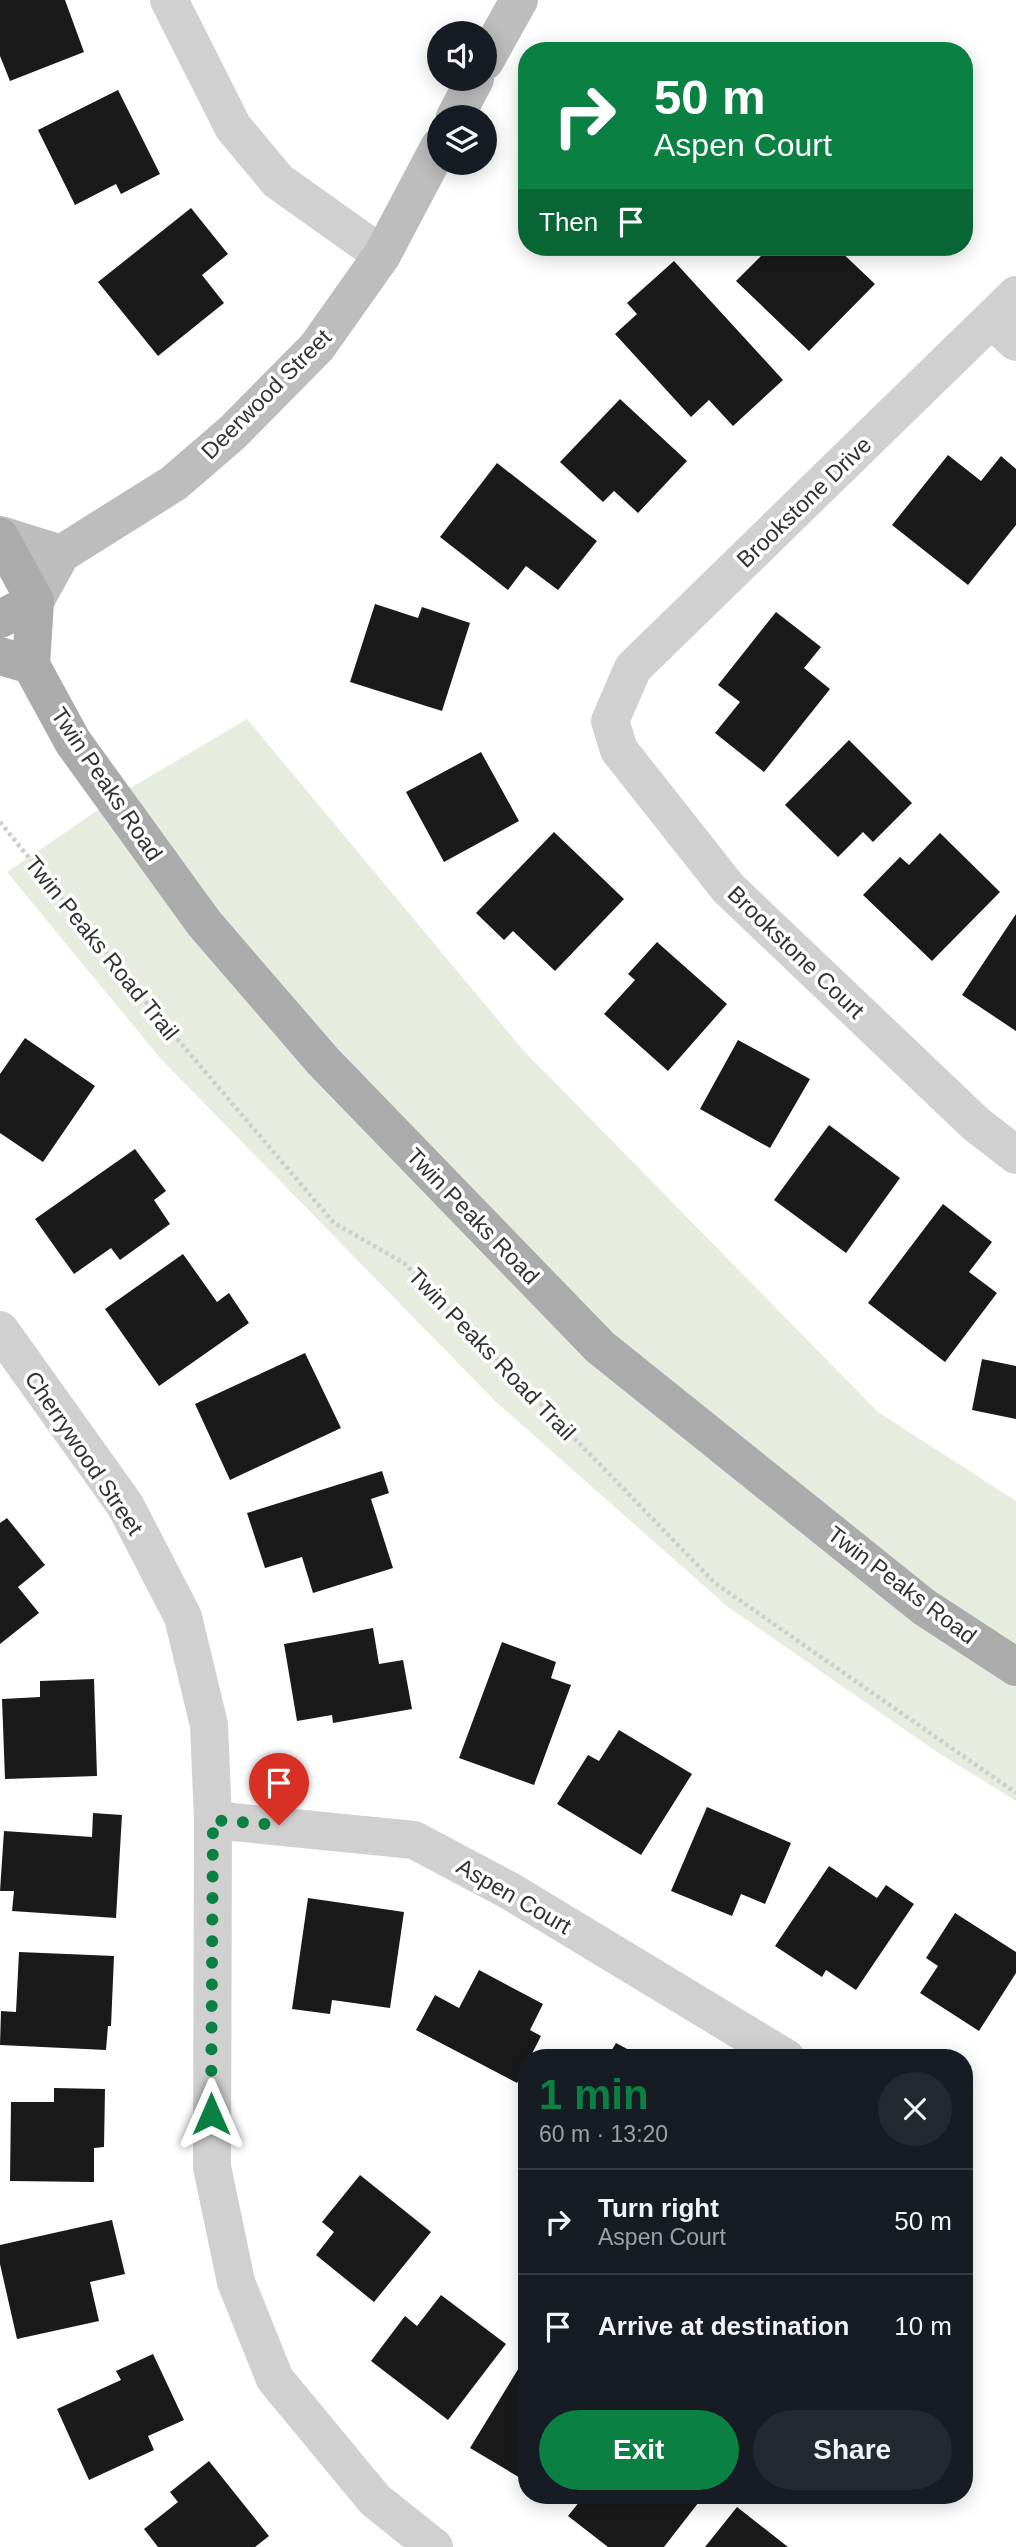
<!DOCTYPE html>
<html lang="en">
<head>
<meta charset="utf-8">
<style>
  body { margin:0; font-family:Arial,sans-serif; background:#242831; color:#f1f3f6; height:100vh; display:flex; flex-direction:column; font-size:26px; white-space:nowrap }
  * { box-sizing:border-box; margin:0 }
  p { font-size:23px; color:#9ea1a6 }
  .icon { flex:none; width:38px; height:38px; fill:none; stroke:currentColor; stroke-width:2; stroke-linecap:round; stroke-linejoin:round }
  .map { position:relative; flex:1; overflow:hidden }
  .drawer { position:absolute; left:518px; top:2049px; width:455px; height:455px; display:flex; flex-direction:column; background:#171b24; border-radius:28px; box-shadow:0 4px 18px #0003 }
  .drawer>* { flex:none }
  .top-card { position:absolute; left:518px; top:42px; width:455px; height:214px; border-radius:28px; box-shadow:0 4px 18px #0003; background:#0b8043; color:#fff; overflow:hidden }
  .buttons { position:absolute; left:427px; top:21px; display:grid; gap:14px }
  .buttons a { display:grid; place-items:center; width:70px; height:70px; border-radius:50%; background:#171b24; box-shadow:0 4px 18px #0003; font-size:35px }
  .pin { position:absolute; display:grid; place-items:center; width:60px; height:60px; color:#fff; margin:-72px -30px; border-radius:50% 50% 50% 0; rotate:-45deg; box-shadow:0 0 7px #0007 }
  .pin .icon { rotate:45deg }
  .me { position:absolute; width:77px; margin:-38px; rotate:0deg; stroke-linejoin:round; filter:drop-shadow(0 0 5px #0008) }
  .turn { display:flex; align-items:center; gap:24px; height:147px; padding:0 21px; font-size:32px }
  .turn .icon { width:91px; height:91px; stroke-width:2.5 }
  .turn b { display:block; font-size:49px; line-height:60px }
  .then { display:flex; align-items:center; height:66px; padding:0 21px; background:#0003; gap:14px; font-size:26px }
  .round { display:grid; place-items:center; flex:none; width:74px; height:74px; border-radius:37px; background:#242831 }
  .head { display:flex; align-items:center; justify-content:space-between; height:119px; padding:0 21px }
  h1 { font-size:42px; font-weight:800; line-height:52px; color:#0b8043 }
  .primary-button { display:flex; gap:14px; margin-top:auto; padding:14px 21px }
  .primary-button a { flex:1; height:80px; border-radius:42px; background:#0b8043; color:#fff; font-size:28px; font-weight:800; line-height:80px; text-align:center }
  .primary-button a+a { background:#242831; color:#f1f3f6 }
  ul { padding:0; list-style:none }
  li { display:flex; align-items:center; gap:21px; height:105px; padding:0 21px; border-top:2px solid #363941 }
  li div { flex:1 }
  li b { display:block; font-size:26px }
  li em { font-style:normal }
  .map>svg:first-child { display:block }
  .green { fill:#e6ecdf }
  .building { fill:#1a1a1a }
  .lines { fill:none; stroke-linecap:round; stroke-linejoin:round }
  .path { stroke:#cdcdcd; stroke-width:4.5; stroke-dasharray:3.5 3.5; stroke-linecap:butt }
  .street { stroke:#d0d0d0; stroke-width:38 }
  .secondary { stroke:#bdbdbd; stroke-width:38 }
  .primary { stroke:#ababab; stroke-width:38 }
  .route { stroke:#0b8043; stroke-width:12; stroke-dasharray:0 21.6 }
  .labels { text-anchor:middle; stroke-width:7; stroke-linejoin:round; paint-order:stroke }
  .street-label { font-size:23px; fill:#333; stroke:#fff }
</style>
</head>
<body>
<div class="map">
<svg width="1016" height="2547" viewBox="0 0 1016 2547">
  <rect width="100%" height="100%" fill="#fff"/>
  <path class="green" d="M247,719L523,1050L878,1412L1016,1501V1801L937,1752L728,1607L496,1402L160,1058L7,872L129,789Z"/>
  <path class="building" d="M0,0H65L84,52L10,81L0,56Z
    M118,90L160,174L121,194L116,184L75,205L38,130Z
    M191,208L228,254L202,275L224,303L158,356L98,282Z
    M770,247H836L875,284L809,351L736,281Z
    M674,261L783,380L733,426L709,400L691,417L615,334L637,314L627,303Z
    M620,399L687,461L638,513L614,491L603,502L560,462Z
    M948,455L981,481L1001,456L1016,469V525L968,585L892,525Z
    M497,463L597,541L558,590L526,566L508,590L440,537Z
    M375,604L418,618L422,607L470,623L442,711L350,682Z
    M776,612L821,647L804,668L830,689L764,772L715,733L740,702L718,685Z
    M849,740L912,803L873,842L863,832L838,857L785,805Z
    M481,752L519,821L444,862L406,792Z
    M554,832L624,899L555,971L513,931L504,940L476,913Z
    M940,833L1000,892L932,961L863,895L900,857L909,865Z
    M1016,914V1031L962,995Z
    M657,942L727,1004L668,1071L604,1014L635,980L628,974Z
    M25,1038L95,1086L43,1162L0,1133V1074Z
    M738,1040L810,1079L770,1148L700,1109Z
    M829,1125L900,1178L846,1253L774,1200Z
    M135,1149L166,1191L154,1200L170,1224L120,1260L111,1248L74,1274L35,1219Z
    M943,1204L992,1242L969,1272L997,1293L945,1362L868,1303Z
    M183,1254L217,1302L229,1293L249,1323L159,1386L105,1309Z
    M305,1353L341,1428L230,1480L195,1404Z
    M982,1359L1016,1366V1419L972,1410Z
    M382,1471L389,1493L371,1499L393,1568L313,1593L302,1557L265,1568L247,1513Z
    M7,1518L45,1565L18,1587L39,1613L0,1644V1523Z
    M373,1628L379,1664L403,1660L412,1709L333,1723L332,1715L297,1721L284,1644Z
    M502,1642L556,1662L551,1678L571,1685L534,1785L459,1758Z
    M94,1679L97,1776L5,1779L2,1699L40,1697V1681Z
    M619,1730L692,1774L641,1855L557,1804L588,1755L599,1761Z
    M707,1807L791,1843L765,1904L741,1894L732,1916L671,1891Z
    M93,1813L122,1815L116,1918L12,1911L14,1891H0L4,1831L92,1837Z
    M829,1866L877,1898L886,1885L914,1904L856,1990L826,1970L822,1977L775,1946Z
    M308,1898L404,1912L390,2008L332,2000L330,2014L292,2009Z
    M955,1913L1016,1952V1973L979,2031L920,1993L938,1966L926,1958Z
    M19,1952L114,1956L111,2026H108L106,2050L0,2045L1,2011L16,2012Z
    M479,1970L543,2004L530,2030L541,2036L517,2083L416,2030L435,1995L459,2008Z
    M616,2043L644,2058H607Z
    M54,2088L105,2089L104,2147L94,2148V2182L10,2181L11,2102H54Z
    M360,2175L431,2232L374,2302L316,2255L334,2232L322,2222Z
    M112,2220L125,2274L90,2282L99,2321L17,2339L0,2264V2245Z
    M441,2295L506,2344L448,2420L371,2361L405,2316L417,2326Z
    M153,2354L184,2420L148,2436L154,2450L89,2480L57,2409L121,2380L116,2371Z
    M520,2366L527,2370V2482L470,2448Z
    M209,2461L269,2536L255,2547H158L144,2529L178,2502L170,2492Z
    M584,2496H700L702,2498L664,2547H608L568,2516Z
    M737,2507L788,2547H705Z"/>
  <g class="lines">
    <path class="path" d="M0,822L150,1007L334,1223L404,1263L715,1583L1016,1793"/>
    <path class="street" d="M169,0L233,127L278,181L382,255
      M1016,295L633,668L610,721L619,750L728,888L976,1124L1016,1155
      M992,320L1016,342
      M0,1330L125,1505L183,1617L209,1725L213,1820L212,2167L236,2282L275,2379L375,2500L434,2547
      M213,1820L414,1840L510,1891L786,2058"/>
    <path class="secondary" d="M485,61L519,0
      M455,117L475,79
      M0,535L61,554
      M35,601L61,554L174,483L232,433L317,347L382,255L439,147"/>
    <path class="primary" d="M0,537L35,601L31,665L73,742L204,923L323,1061L600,1347L924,1607L1016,1667
      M0,619L35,601
      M0,656L31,665"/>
  </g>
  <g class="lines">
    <path class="route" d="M211,2114L213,1820L279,1825"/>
  </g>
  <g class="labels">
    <g class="street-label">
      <text transform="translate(266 394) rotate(-45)" y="8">Deerwood Street</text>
      <text transform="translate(804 502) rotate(-44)" y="8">Brookstone Drive</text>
      <text transform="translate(107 784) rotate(56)" y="8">Twin Peaks Road</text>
      <text transform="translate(102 948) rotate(51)" y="8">Twin Peaks Road Trail</text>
      <text transform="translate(796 952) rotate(44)" y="8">Brookstone Court</text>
      <text transform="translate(473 1216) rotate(46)" y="8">Twin Peaks Road</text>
      <text transform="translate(492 1354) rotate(46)" y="8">Twin Peaks Road Trail</text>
      <text transform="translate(84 1453) rotate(56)" y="8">Cherrywood Street</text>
      <text transform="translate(902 1585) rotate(37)" y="8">Twin Peaks Road</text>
      <text transform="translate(514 1896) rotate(30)" y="8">Aspen Court</text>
    </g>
  </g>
</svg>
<div class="buttons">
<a><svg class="icon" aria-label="sound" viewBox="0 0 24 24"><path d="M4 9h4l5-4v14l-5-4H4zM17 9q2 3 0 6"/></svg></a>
<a><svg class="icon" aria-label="layers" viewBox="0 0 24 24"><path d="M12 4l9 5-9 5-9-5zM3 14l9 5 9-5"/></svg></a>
</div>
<div class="pin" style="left:279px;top:1825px;background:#d93025"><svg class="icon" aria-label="arrive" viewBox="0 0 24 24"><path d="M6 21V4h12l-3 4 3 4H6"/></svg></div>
<svg class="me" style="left:211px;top:2114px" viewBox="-20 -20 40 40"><path d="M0-17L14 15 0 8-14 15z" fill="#0b8043" stroke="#fff" stroke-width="4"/></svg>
<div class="top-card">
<div class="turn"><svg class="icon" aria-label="right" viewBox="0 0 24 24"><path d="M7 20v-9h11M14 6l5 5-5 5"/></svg><div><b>50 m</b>Aspen Court</div></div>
<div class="then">Then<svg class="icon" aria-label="arrive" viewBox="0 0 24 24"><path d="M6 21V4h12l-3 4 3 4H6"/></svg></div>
</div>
<section class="drawer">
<div class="head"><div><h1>1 min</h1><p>60 m · 13:20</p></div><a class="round"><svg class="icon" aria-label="close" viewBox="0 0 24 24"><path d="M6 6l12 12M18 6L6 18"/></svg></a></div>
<ul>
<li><svg class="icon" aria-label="right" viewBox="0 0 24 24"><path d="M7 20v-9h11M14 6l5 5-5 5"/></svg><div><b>Turn right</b><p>Aspen Court</p></div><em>50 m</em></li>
<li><svg class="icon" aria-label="arrive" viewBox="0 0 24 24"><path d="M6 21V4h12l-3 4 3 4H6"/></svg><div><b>Arrive at destination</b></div><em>10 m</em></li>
</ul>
<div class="primary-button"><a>Exit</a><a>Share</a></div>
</section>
</div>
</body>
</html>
